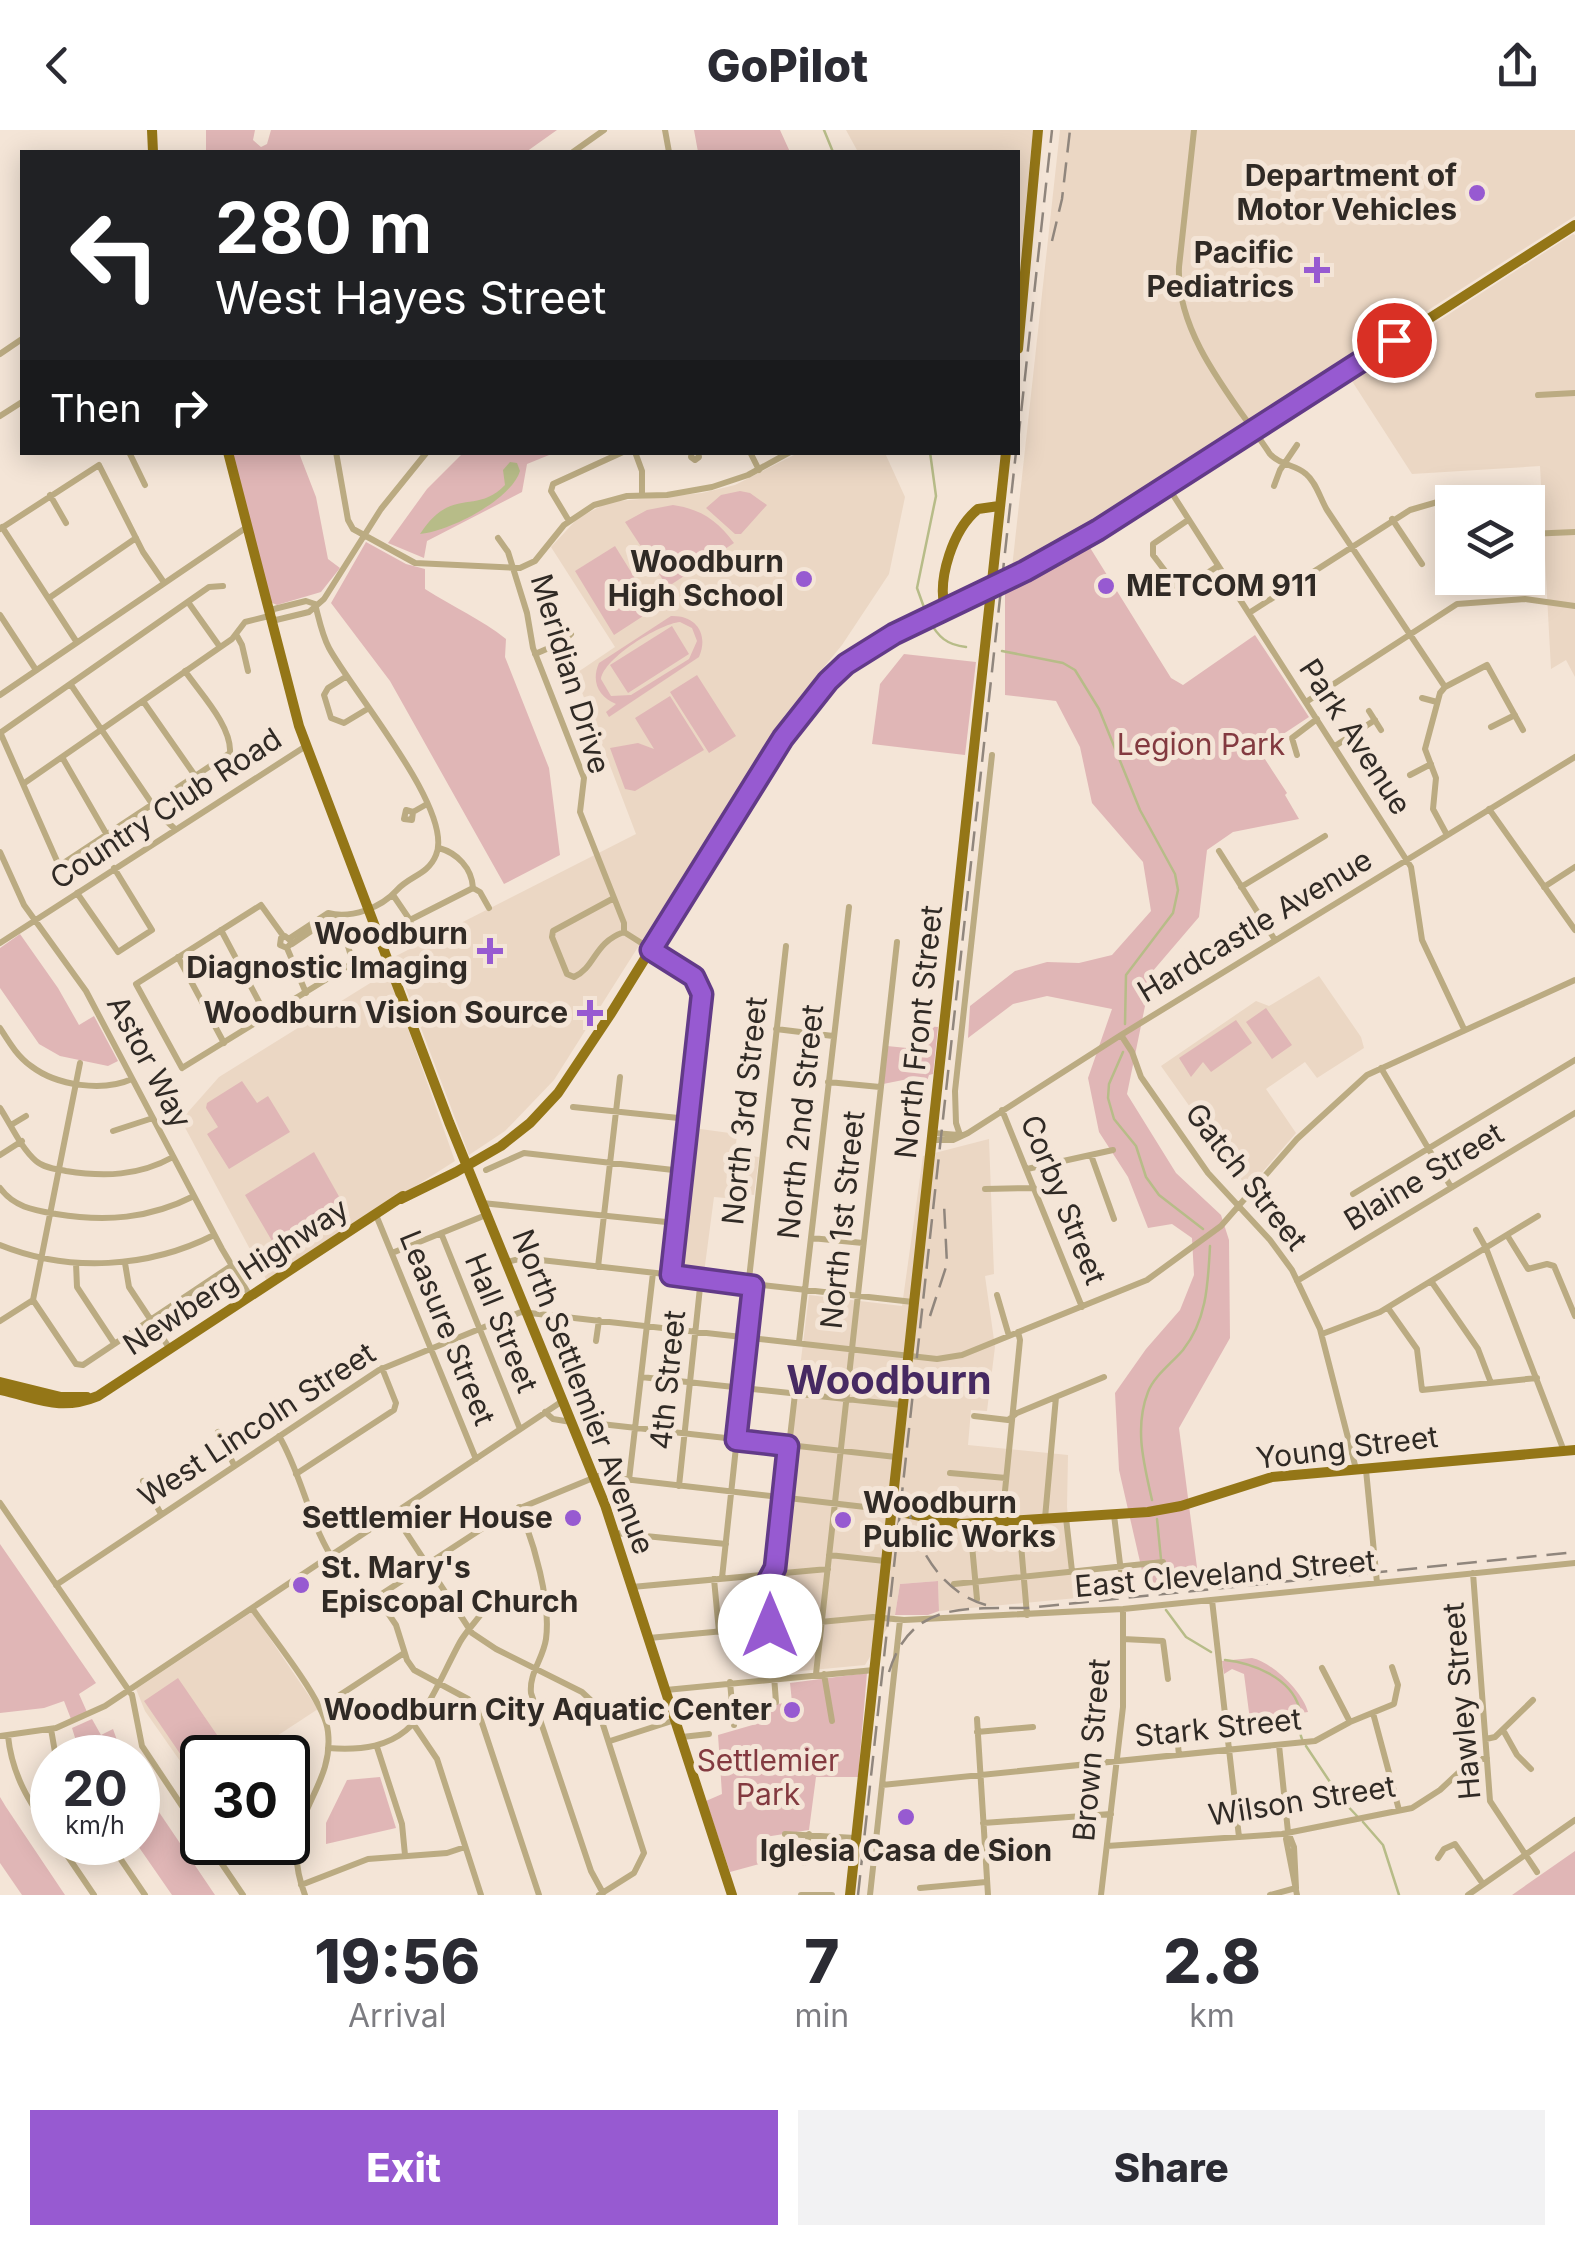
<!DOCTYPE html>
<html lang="en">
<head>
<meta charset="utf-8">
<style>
  body { margin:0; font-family:Inter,sans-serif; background:#f2f2f3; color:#2b2b33; height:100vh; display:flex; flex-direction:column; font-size:38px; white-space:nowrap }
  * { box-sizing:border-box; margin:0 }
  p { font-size:32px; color:#7c7c81 }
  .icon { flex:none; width:55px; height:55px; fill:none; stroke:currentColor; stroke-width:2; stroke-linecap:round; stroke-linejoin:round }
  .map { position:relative; height:1765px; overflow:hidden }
  .drawer { display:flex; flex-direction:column; background:#fff; flex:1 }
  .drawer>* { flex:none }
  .top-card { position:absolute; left:20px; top:20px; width:1000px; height:305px; border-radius:0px; box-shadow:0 5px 25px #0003; background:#202124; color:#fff; overflow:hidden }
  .controls { position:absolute; left:1435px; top:355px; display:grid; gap:20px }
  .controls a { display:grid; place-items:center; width:110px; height:110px; border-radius:0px; background:#fff; box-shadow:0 5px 25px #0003; font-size:50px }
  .speed { position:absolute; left:30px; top:1605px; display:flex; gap:20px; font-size:50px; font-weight:700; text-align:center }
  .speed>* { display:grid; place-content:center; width:130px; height:130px; border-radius:50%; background:#fff; box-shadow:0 5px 25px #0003; line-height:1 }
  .speed small { font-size:25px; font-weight:400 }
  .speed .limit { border:5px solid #111; border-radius:15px; background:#fff; color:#111 }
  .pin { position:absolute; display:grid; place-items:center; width:85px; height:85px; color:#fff; margin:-42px; border:5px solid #fff; border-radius:50%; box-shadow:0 2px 10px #0007 }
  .me { position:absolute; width:110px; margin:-55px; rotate:0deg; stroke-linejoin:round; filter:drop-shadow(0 0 8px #0008) }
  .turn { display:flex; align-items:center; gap:35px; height:210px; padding:0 30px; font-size:45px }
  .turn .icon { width:130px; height:130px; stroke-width:2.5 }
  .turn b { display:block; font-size:70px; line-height:85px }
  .then { display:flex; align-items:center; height:95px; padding:0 30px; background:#0003; gap:20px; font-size:38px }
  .eta { display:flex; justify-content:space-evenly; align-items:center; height:170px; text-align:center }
  .eta b { font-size:60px; font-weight:800; line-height:70px }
  .cta { display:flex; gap:20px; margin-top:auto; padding:20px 30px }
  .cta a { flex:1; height:115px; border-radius:0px; background:#975ad1; color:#fff; font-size:40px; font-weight:800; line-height:115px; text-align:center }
  .cta a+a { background:#f2f2f3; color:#2b2b33 }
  header { display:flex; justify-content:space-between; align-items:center; height:130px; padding:0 30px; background:#fff; font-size:45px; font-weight:800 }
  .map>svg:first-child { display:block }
  .built { fill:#ebd7c4 }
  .green { fill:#e0b6b6; fill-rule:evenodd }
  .water { fill:#b7bc88 }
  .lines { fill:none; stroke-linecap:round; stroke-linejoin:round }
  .stream { stroke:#b7bc88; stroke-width:2.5 }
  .minor { stroke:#bbab82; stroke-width:6 }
  .major { stroke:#947617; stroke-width:10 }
  .rail { stroke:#90867d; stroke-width:2.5; stroke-dasharray:20 10; stroke-linecap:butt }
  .route-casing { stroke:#623a88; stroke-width:25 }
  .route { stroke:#975ad1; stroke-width:18 }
  .poi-dot { fill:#975ad1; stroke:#f4e5d7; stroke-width:4 }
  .labels { text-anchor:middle; stroke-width:10; stroke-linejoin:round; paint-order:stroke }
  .poi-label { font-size:30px; font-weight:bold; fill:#302a25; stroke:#f4e5d7; text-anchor:end }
  .street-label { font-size:30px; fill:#302a25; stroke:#f4e5d7 }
  .park-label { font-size:30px; fill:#833a40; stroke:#f4e5d7 }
  .district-label { font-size:40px; font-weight:bold; fill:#462962; stroke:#f4e5d7 }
</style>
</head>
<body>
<header><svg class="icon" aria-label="back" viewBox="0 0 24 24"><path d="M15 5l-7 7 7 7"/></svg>GoPilot<svg class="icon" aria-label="share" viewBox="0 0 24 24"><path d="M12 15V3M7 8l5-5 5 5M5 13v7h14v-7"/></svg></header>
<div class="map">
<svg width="1575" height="1765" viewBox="0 0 1575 1765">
  <rect width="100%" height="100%" fill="#f4e5d7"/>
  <path class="built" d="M846,0H1033L1018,158V22H858Z
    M1060,0H1575V86L1082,402L1012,438Z
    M1573,104L1575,105V547L1566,530L1551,539L1540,336L1412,344L1350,248Z
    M798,323H885L905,367L889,444L842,515L784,586L554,950L505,1001L469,1025L394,827L636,704L575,544L615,517L551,417L578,388L603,375L619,371L702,363L735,355Z
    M388,842L455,1031L267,1151L181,990L219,947Z
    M1319,846L1361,907L1364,918L1317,948L1305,932L1266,959L1296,1003L1248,1059L1161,936L1256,871L1269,876Z
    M693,998L737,1004L735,1024L759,1027L754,1065L738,1063L737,1069L714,1067L704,1143L675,1139Z
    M989,1009L994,1144L985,1146L995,1217L987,1281L971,1280L968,1315L1068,1325L1067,1377L1077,1468L939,1481L938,1451L900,1454L895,1485L865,1535L780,1543L773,1455L809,1165L902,1176L923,1026Z
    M252,1482L318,1579L245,1627L202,1628V1656L199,1658L145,1581L136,1559Z"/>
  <path class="green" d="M206,0H255L253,10L261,17L267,14L271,0H557L526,22H206Z
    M694,0H780L790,22H698Z
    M231,323H299L316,367L328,429L340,438L321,462L277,475L270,472Z
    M463,323H554L527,334L522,362L427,411L424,428L388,413L427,359Z
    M740,361L750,363L767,375L741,404H735L706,378L721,365Z
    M673,375C701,379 718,391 734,413L672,454L665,453L625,392L647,380Z
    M366,412L406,434L425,439V459C453,477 481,489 506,509L505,527L549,638L560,725L504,754L390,551L331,473Z
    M615,416L654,479L614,505L575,441Z
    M1089,416L1171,548L1183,555L1255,505L1309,587L1259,620L1287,663L1285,665L1299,689L1233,702L1207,720L1199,787L1152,842L1127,964L1176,1043L1221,1085L1229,1110L1230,1208L1179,1298L1199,1453L1146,1458L1119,1340L1115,1263L1146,1219L1180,1180L1194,1145L1192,1108L1172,1094L1148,1098L1128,1047L1099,1002L1088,948L1112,879L1047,866L1013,874L968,908L970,876L1015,841L1047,832L1079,833L1112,825L1151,781L1143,732L1092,673L1080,617L1056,571L1005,565V457Z
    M671,486C696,485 709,504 699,527L609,587L606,582L616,574C598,567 591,551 599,533ZM680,492L692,498L697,511L689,529L631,565L611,566L601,549C604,528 659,494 680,492Z
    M672,496L689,524L628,563L610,535Z
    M904,524L976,532L965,625L872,614L880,554Z
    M697,545L736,606L709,623L670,562Z
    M670,566L704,620L635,661L625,659L610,618L638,613L654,619L635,588Z
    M20,804L58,858L79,895L94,886L118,931L108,936L60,926L39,914L0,858V818Z
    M1266,878L1292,915L1272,929L1246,892Z
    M1236,890L1252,913L1211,942L1203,932L1191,947L1179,928Z
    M912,895L938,897L933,944L929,945L927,951L908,949L883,954L887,916L907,918Z
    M242,951L257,973L268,966L290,1002L229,1039L207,1004L218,997L206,978L207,973Z
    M314,1022L350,1086L282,1128L245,1065Z
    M0,1414L96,1553L79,1564L87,1582L71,1589L64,1571L44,1578L0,1583Z
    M938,1451L939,1481L928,1485H895L900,1454Z
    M1252,1528C1272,1532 1303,1562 1308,1582L1250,1590L1244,1544L1232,1539L1224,1544L1222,1531Z
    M867,1543L858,1647H816L809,1700L765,1707L763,1733L730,1742L706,1671L722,1664L718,1605L756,1594L757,1577L792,1572L790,1553Z
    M178,1548L228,1621L218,1627L202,1628V1638L194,1644L144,1571Z
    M92,1589L101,1605L113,1599L123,1627H81L72,1598Z
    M380,1647L396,1698L326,1714V1693L347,1650Z
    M138,1651L215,1765H216H172L136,1713Z
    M0,1667L6,1677L65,1765H22L0,1733Z
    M1575,1721V1765H1512Z"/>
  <path class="water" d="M510,332L517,333L520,341C511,370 450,401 420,404C452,355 475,386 505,355L503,340Z"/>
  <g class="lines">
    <path class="stream" d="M824,0L833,22
      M926,483L917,458L936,366L930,322
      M929,490C938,507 947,515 966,517
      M1002,521L1063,533L1075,540L1099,579L1140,680L1175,744L1178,760L1173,783L1126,845L1125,894
      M1123,922L1109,954L1108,968L1114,989L1136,1016L1146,1047L1159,1065L1203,1099
      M1152,1370C1144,1334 1134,1298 1148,1262C1154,1246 1172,1233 1183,1220C1207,1190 1208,1153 1210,1116
      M1157,1389L1161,1429
      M1162,1437V1460
      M1166,1480L1186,1507L1211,1522
      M1225,1530C1252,1533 1290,1547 1299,1577C1302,1588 1297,1598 1302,1609
      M1306,1616L1342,1670L1357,1686
      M1363,1692L1383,1715L1399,1765"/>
    <path class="minor" d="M665,0L669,22
      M1194,0L1179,137C1176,205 1234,270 1270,324C1281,336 1295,334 1306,344C1316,352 1320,368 1327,380L1445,557L1440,563L1425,619L1436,648L1433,679L1447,705
      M573,22L604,0
      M0,224L22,209
      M1538,265L1575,263
      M0,286L22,272
      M129,322L145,355
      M336,322L348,390L353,399L415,433L520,438L535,431L564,395L594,375L627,366L667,365L712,357L748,345L790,322
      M635,322L642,341V365
      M692,322L691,327L695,330L699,327L698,322
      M750,322L759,340
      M1274,356L1280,340L1297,315
      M1168,357L1411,737L1422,810L1464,899
      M50,365L66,393
      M1392,389L1422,434
      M1188,390L1153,414V425L1178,458H1184L1218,436
      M569,391L551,361L553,354L623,322
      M2,397L76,511
      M0,399L99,335L143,422L163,451
      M1528,404L1575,402
      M498,408L508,422L527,483L533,518L584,648L580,682L624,793V802L692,845L701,857L671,1145
      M49,468L136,408
      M188,472L220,517
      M1249,483L1410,380L1455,367L1517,364L1518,372
      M0,485L36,540
      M270,486L276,490L309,482L324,469L381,379L427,322
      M236,504L242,515L248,541
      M535,524L563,512L571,504
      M347,546L328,558L324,565L331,588L344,593L369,578
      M71,555L159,684L175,699
      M1445,557L1487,535L1523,600
      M0,565L247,397
      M1422,568L1437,572
      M143,571L196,647
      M1306,572L1457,474L1525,469L1575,476
      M1369,581L1381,600
      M1491,597L1515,585
      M0,602L57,731L62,734L230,623C232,596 200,563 185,541
      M0,603L209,457L223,456
      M1335,616L1375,590
      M1297,625L1292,608L1317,589
      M62,627L107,705
      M1410,645L1431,634
      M23,654L232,509L245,492L269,486L274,479L306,471L315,474
      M1489,679L1575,800
      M413,682L406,680L404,689L412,690L413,682L427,674
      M439,718C457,723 472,738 473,758L480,762L489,778
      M1219,721L1275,810
      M0,722L24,775L86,861L222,1119L250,1166
      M1241,757L1325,706
      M1544,757L1575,737
      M77,763L118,822L152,800L114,738
      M393,765L410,790L415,813
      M614,768L553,801L552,807L567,844L574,847C596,837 593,813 624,802
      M410,790L473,758
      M221,800L267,887
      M284,807L261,775L136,854L182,938L353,833L339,786
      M290,808L328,783C351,789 381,778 397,760C409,746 428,745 436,725C455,681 352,561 329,518C322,505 319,489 315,474
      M0,813L306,616
      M292,814L335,785
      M287,818L292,812L285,806L281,808L280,815L287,818L306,863
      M178,827L224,913
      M0,898C9,912 17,926 31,936C57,956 103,962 132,949
      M776,899L833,906
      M1121,905L1132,922L1141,947L1208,1043L1270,1110L1292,1140L1320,1199L1356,1339
      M1381,938L1451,1057
      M828,952L880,957
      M573,977L688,989
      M0,978C11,995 21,1018 36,1031C44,1038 56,1039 66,1041C104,1047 139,1046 173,1027
      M1002,980L1082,1177
      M11,995L26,986
      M113,1001L153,988
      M933,1003L959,1005
      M960,1005L956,993L955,961L992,625
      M932,1010H953L968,1003L1121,905L1575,627
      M0,1025L22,1011
      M1091,1025L1114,1089
      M1027,1039L1113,1020
      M486,1040L524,1023L682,1041
      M0,1058C14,1077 33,1080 56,1084C105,1092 149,1089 194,1066
      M985,1059L1034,1058
      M1353,1064L1575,930
      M482,1073L676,1093
      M376,1085L476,1329
      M1476,1100L1486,1118L1564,1321
      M441,1103L520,1299
      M1507,1105L1528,1139L1547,1134L1554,1136L1575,1186
      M811,1108L863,1113
      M0,1115C69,1143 149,1138 214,1105
      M392,1123L486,1085
      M507,1132L523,1128L913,1172
      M76,1133L77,1157L114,1213
      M125,1133L129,1157L170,1219
      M598,1137L620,947
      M1297,1151L1575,983
      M1431,1151L1478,1219L1491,1253
      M997,1165L1009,1206
      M33,1170L76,1234L83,1235L231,1136
      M33,1170L80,933
      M1388,1178L1417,1219L1422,1260L1537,1248
      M0,1191L33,1170
      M1322,1204L1380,1182L1538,1086
      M596,1211L599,1190
      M799,1212L849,777
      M641,1247L902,1275
      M545,1282L553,1289L571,1292
      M974,1286L1008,1290L1017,1283L1104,1247
      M583,1292L896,1327
      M218,1302L234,1335
      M279,1306C301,1343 308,1388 331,1426
      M1366,1340L1377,1453
      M950,1343L1006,1348
      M296,1344L394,1280L396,1273L382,1238
      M629,1350L653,1143
      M143,1351L161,1384
      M679,1356L701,1148
      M0,1373L132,1565L142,1616L202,1706
      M519,1377C534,1413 551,1471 546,1509C543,1529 529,1543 531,1563L591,1741L603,1763
      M394,1384L472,1503L496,1519L582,1562L597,1576L644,1723L634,1743L599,1765
      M1114,1385L1123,1458
      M1045,1388L1056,1267
      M1066,1388L1072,1441
      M1002,1391L1020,1210L1018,1202
      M1019,1391L1027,1485
      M970,1394L977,1469
      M615,1403L726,1414
      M829,1425L885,1431
      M1473,1443L1490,1671L1537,1742
      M722,1448L753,1158L749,1149L786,816
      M714,1449L719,1502
      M954,1454L1163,1432
      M56,1455L379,1240L521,1182L937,1229L962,1225L1147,1150L1221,1096L1297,1009L1367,945L1575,850
      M632,1457L828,1439
      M1212,1470L1239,1707
      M252,1478C271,1506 325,1571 328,1602C335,1663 275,1688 305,1765
      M649,1508L873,1487L904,1490L1123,1479L1575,1433
      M1123,1509L1163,1511L1168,1549
      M1322,1538L1350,1592
      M816,1544L897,812
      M824,1544L832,1591
      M730,1552L734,1595
      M666,1560L874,1540
      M776,1572L767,1455L775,1437L795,1264
      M320,1578L404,1523
      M1373,1583L1399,1680
      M977,1589L988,1765
      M414,1595L437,1629L481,1765
      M1176,1597L1179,1625
      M51,1599L56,1628
      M1503,1600L1517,1625L1531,1639
      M977,1602L1033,1597
      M0,1606L56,1598L105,1576L564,1270
      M8,1606C12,1646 30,1673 52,1705
      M682,1607L709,1604
      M1486,1609L1495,1607L1533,1570
      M610,1611L675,1590
      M1279,1615L1288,1702L1286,1709L1297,1765
      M377,1617L402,1694L405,1725
      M328,1618C417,1625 424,1579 460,1512C469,1496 485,1484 491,1467
      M882,1655L1315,1611L1350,1592L1394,1574L1398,1555L1392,1537
      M983,1693L1111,1684
      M1288,1702L1294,1717L1296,1758
      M785,1704L855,1708
      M58,1712L94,1765
      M109,1712L145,1765
      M207,1712L243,1765
      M1107,1716L1282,1704L1412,1678L1440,1660L1471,1631L1487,1628
      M1438,1728L1444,1719L1455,1714L1483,1754
      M804,1733L809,1704
      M301,1755L368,1729L447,1723L465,1717
      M920,1758L986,1752
      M539,1765L478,1581L468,1569L414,1540L407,1530L396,1495L377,1467L503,1385L598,1346L891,1380
      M801,1765H832
      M870,1765L900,1490
      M1101,1765L1123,1577V1479
      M1270,1765L1296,1758
      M1468,1765L1575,1690"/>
    <path class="major" d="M152,0L153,22
      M1018,219L1038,0
      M228,322L299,596L449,992L605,1375L732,1765
      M945,479C937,449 953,399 978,379L999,376
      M401,1069L456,1042L501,1016L530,993L558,963L610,885L785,602L821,553L884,509L1025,441L1112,392L1575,95
      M0,1252L61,1267H87
      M0,1260C38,1268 59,1282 98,1266L403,1066
      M891,1380L960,1394L1148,1382L1181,1376L1272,1347L1575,1320
      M850,1765L1006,322"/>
    <path class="rail" d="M1052,111L1062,69L1070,0
      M1018,311L1052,0
      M930,1186L947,1134L944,1074
      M907,1369C912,1413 941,1463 986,1475
      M889,1542C911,1470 966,1479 1027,1478L1575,1422
      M858,1765L1016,322"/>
  </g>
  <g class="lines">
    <defs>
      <path id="route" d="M770,1496L767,1453L775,1438L788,1316L736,1310L753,1156L671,1145L702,864L694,847L651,820L783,608L828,551L846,534L894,504L1025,441L1098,400L1394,210"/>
    </defs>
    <use href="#route" class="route-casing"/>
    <use href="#route" class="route"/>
  </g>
  <g class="poi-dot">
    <circle cx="1477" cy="63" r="10"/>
    <path d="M1312 125h10v10h10v10h-10v10h-10v-10h-10v-10h10z"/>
    <circle cx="804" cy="449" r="10"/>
    <circle cx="1106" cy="456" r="10"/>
    <path d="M485 806h10v10h10v10h-10v10h-10v-10h-10v-10h10z"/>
    <path d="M585 868h10v10h10v10h-10v10h-10v-10h-10v-10h10z"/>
    <circle cx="573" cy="1388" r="10"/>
    <circle cx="843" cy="1390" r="10"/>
    <circle cx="301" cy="1455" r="10"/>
    <circle cx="792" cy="1580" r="10"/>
    <circle cx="906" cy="1687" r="10"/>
  </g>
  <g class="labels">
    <g class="poi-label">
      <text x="1457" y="56">Department of<tspan x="1457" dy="34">Motor Vehicles</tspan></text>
      <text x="1294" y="133">Pacific<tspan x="1294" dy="34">Pediatrics</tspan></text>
      <text x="784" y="442">Woodburn<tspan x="784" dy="34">High School</tspan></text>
      <text x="1126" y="466" text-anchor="start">METCOM 911</text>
      <text x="468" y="814">Woodburn<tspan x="468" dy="34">Diagnostic Imaging</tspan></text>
      <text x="568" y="893">Woodburn Vision Source</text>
      <text x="863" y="1383" text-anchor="start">Woodburn<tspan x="863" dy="34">Public Works</tspan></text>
      <text x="553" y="1398">Settlemier House</text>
      <text x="321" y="1448" text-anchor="start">St. Mary's<tspan x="321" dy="34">Episcopal Church</tspan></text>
      <text x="772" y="1590">Woodburn City Aquatic Center</text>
      <text x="906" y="1731" text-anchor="middle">Iglesia Casa de Sion</text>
    </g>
    <g class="street-label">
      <text transform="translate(570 544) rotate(73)" y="10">Meridian Drive</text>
      <text transform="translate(1355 607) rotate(57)" y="10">Park Avenue</text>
      <text transform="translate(166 679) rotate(-33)" y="10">Country Club Road</text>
      <text transform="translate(1255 796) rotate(-31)" y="10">Hardcastle Avenue</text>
      <text transform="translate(919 902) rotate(-84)" y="10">North Front Street</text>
      <text transform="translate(149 932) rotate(62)" y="10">Astor Way</text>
      <text transform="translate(745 981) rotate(-84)" y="10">North 3rd Street</text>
      <text transform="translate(801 992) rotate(-84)" y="10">North 2nd Street</text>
      <text transform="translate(1246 1047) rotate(52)" y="10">Gatch Street</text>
      <text transform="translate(1424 1047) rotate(-31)" y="10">Blaine Street</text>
      <text transform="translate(1063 1070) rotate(68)" y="10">Corby Street</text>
      <text transform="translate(843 1090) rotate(-84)" y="10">North 1st Street</text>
      <text transform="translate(236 1147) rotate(-33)" y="10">Newberg Highway</text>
      <text transform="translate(501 1193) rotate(68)" y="10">Hall Street</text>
      <text transform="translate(447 1198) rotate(68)" y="10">Leasure Street</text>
      <text transform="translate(668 1250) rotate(-84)" y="10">4th Street</text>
      <text transform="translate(583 1262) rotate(69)" y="10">North Settlemier Avenue</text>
      <text transform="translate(257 1295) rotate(-33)" y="10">West Lincoln Street</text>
      <text transform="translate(1347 1318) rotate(-7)" y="10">Young Street</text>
      <text transform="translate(1225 1444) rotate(-5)" y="10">East Cleveland Street</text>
      <text transform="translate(1462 1571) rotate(-95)" y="10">Hawley Street</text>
      <text transform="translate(1218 1598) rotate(-6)" y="10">Stark Street</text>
      <text transform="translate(1092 1620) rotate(-85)" y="10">Brown Street</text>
      <text transform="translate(1302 1671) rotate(-9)" y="10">Wilson Street</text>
    </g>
    <g class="park-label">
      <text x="1201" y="625">Legion Park</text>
      <text x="768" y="1641">Settlemier<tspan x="768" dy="34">Park</tspan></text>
    </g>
    <g class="district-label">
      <text x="889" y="1264">Woodburn</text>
    </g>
  </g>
</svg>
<div class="controls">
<a><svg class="icon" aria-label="layers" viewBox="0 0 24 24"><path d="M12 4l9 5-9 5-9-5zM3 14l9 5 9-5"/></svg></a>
</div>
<div class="speed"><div>20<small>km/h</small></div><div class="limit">30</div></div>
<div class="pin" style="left:1394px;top:210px;background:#d93025"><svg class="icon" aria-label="arrive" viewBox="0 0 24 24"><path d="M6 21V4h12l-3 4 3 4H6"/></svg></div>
<svg class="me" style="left:770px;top:1496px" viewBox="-20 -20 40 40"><circle r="19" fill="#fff"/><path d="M0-13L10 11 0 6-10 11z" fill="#975ad1"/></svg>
<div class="top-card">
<div class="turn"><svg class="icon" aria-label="left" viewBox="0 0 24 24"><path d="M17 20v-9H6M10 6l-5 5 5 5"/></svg><div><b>280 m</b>West Hayes Street</div></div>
<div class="then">Then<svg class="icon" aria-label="right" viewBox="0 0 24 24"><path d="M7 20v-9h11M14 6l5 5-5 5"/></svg></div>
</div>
</div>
<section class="drawer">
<div class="eta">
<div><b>19:56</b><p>Arrival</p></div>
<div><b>7</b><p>min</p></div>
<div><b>2.8</b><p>km</p></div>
</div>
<div class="cta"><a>Exit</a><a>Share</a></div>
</section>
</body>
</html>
